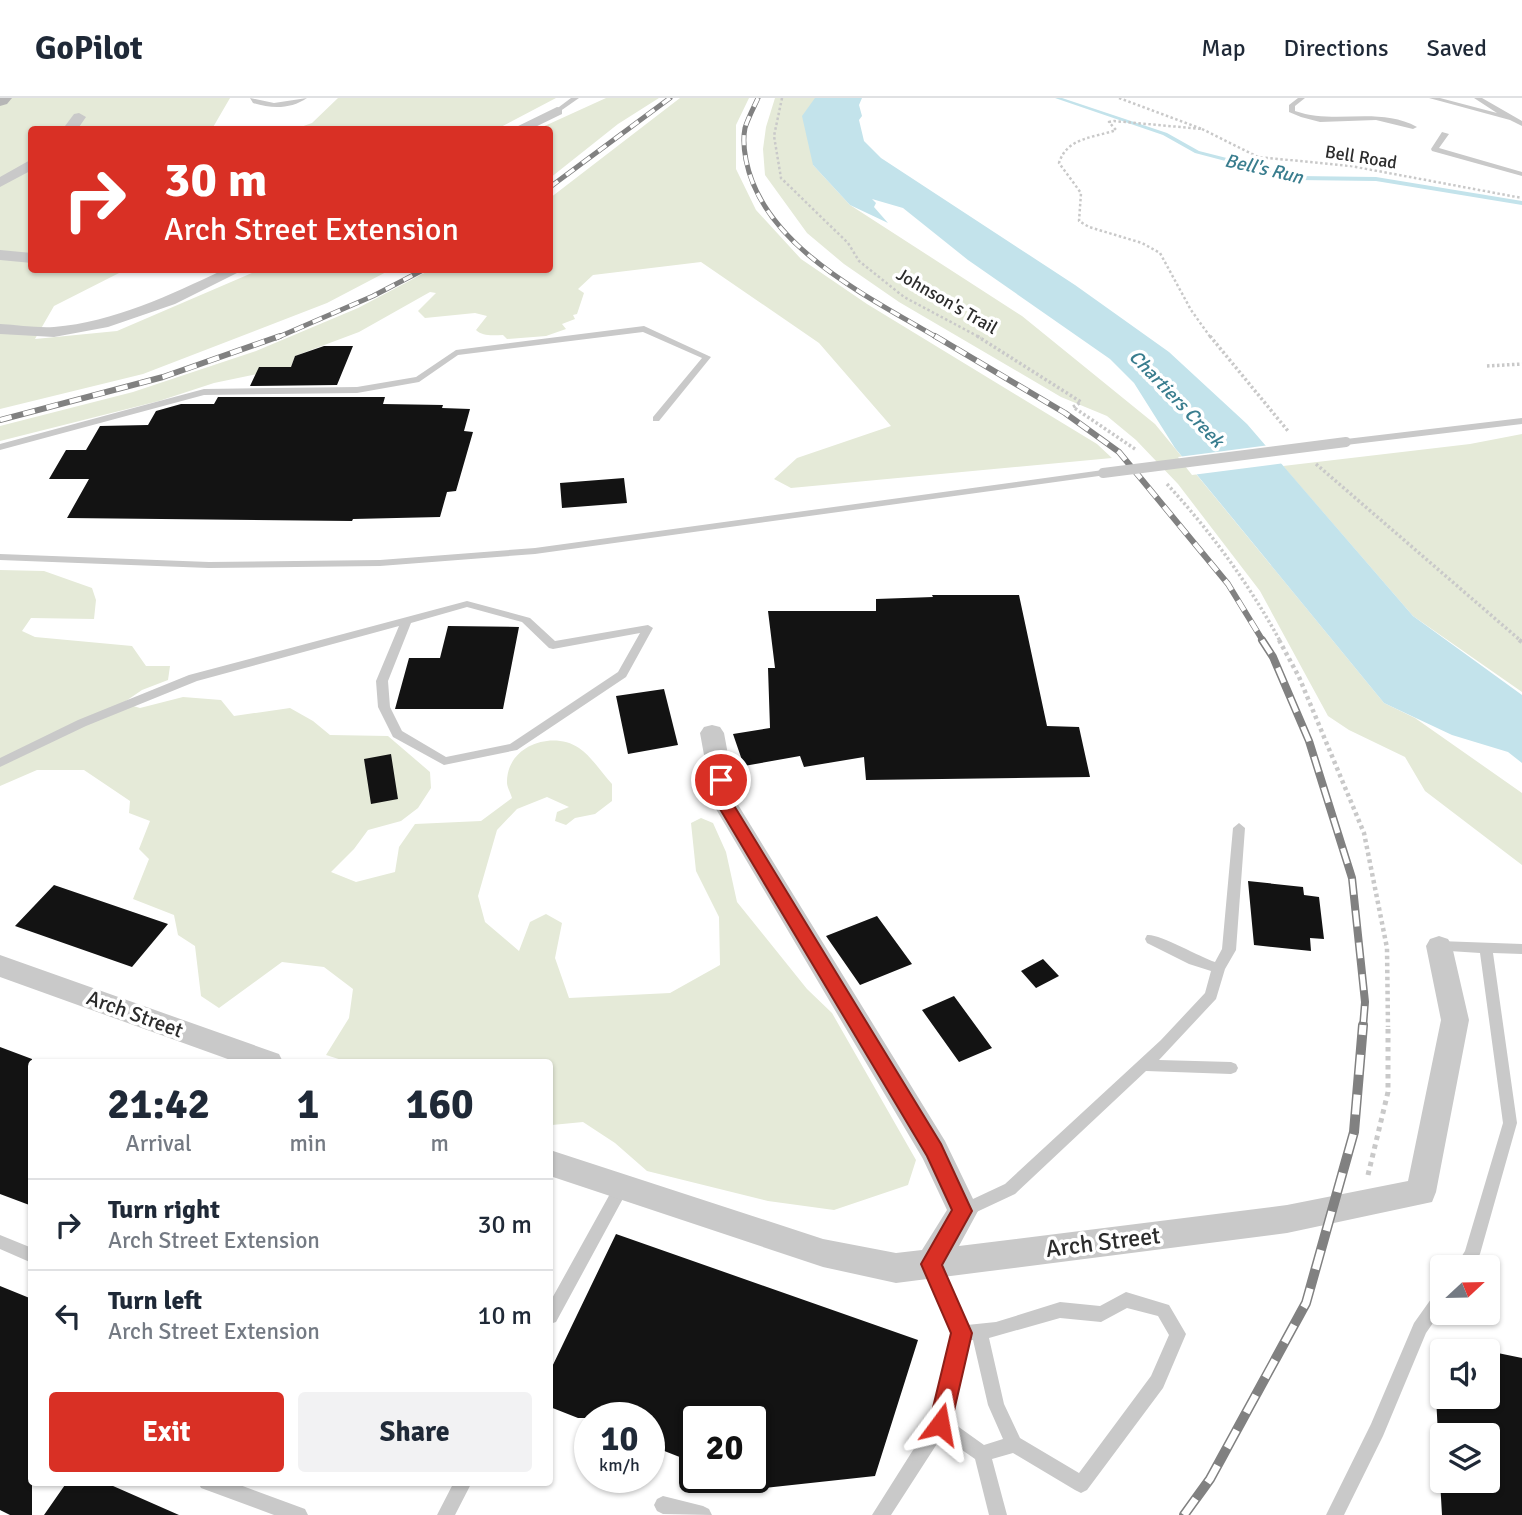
<!DOCTYPE html>
<html lang="en">
<head>
<meta charset="utf-8">
<style>
  body { margin:0; font-family:Signika,sans-serif; background:#f2f2f3; color:#1f2937; height:100vh; display:flex; flex-direction:column; font-size:26px; white-space:nowrap }
  * { box-sizing:border-box; margin:0 }
  p { font-size:23px; color:#747a83 }
  .icon { flex:none; width:38px; height:38px; fill:none; stroke:currentColor; stroke-width:2; stroke-linecap:round; stroke-linejoin:round }
  .map { position:relative; flex:1; overflow:hidden }
  .drawer { position:absolute; left:28px; top:961px; width:525px; height:427px; display:flex; flex-direction:column; background:#fff; border-radius:7px; box-shadow:0 2px 5px #0004 }
  .drawer>* { flex:none }
  .top-card { position:absolute; left:28px; top:28px; width:525px; height:147px; border-radius:7px; box-shadow:0 2px 5px #0004; background:#d93025; color:#fff; overflow:hidden }
  .needle { width:46px; rotate:68deg }
  .fabs { position:absolute; left:1430px; top:1157px; display:grid; gap:14px }
  .fabs a { display:grid; place-items:center; width:70px; height:70px; border-radius:7px; background:#fff; box-shadow:0 2px 5px #0004; font-size:35px }
  .speed { position:absolute; left:574px; top:1304px; display:flex; gap:14px; font-size:35px; font-weight:700; text-align:center }
  .speed>* { display:grid; place-content:center; width:91px; height:91px; border-radius:50%; background:#fff; box-shadow:0 2px 5px #0004; line-height:1 }
  .speed small { font-size:18px; font-weight:400 }
  .speed .limit { border:4px solid #111; border-radius:10px; background:#fff; color:#111 }
  .pin { position:absolute; display:grid; place-items:center; width:60px; height:60px; color:#fff; margin:-30px; border:4px solid #fff; border-radius:50%; box-shadow:0 2px 7px #0007 }
  .me { position:absolute; width:77px; margin:-38px; rotate:13deg; stroke-linejoin:round; filter:drop-shadow(0 0 5px #0008) }
  .turn { display:flex; align-items:center; gap:24px; height:147px; padding:0 21px; font-size:32px }
  .turn .icon { width:91px; height:91px; stroke-width:2.5 }
  .turn b { display:block; font-size:49px; line-height:60px }
  .eta { display:flex; justify-content:space-evenly; align-items:center; height:119px; text-align:center }
  .eta b { font-size:42px; font-weight:700; line-height:49px }
  .button { display:flex; gap:14px; margin-top:auto; padding:14px 21px }
  .button a { flex:1; height:80px; border-radius:7px; background:#d93025; color:#fff; font-size:28px; font-weight:700; line-height:80px; text-align:center }
  .button a+a { background:#f2f2f3; color:#1f2937 }
  ul { padding:0; list-style:none }
  li { display:flex; align-items:center; gap:21px; height:91px; padding:0 21px; border-top:2px solid #e0e1e3 }
  li div { flex:1 }
  li b { display:block; font-size:26px }
  li em { font-style:normal }
  header { display:flex; align-items:center; gap:42px; box-sizing:border-box; height:98px; padding:0 35px; background:#fff; border-bottom:2px solid #e0e1e3 }
  header strong { font-size:33px }
  nav { display:flex; gap:38px; margin-inline-start:auto; font-size:24px }
  .map>svg:first-child { display:block }
  .green { fill:#e5ead8 }
  .water { fill:#c3e3eb }
  .pier { fill:#fff }
  .lines { fill:none; stroke-linecap:round; stroke-linejoin:round }
  .stream { fill:#c3e3eb; fill-rule:evenodd }
  .building { fill:#131313 }
  .path-far3 { stroke:#c9c9c9; stroke-width:2.5; stroke-dasharray:2.5 2.5; stroke-linecap:butt }
  .path-far2 { stroke:#c9c9c9; stroke-width:3.5; stroke-dasharray:2.5 2.5; stroke-linecap:butt }
  .path-far1 { stroke:#c9c9c9; stroke-width:4.5; stroke-dasharray:3.5 3.5; stroke-linecap:butt }
  .path { stroke:#c9c9c9; stroke-width:5; stroke-dasharray:4.5 4.5; stroke-linecap:butt }
  .lane { fill:#c9c9c9; fill-rule:evenodd }
  .street { fill:#c9c9c9; fill-rule:evenodd }
  .secondary { fill:#b6b6b6; fill-rule:evenodd }
  .rail-far3-casing { stroke:#818181; stroke-width:5 }
  .rail-far2-casing { stroke:#818181; stroke-width:6 }
  .rail-far1-casing { stroke:#818181; stroke-width:8 }
  .rail-casing { stroke:#818181; stroke-width:10 }
  .rail-far3 { stroke:#fff; stroke-width:3.5; stroke-dasharray:10; stroke-linecap:butt }
  .rail-far2 { stroke:#fff; stroke-width:4.5; stroke-dasharray:12; stroke-linecap:butt }
  .rail-far1 { stroke:#fff; stroke-width:5; stroke-dasharray:16; stroke-linecap:butt }
  .rail { stroke:#fff; stroke-width:7; stroke-dasharray:20; stroke-linecap:butt }
  .lane-bridge { stroke:#c9c9c9; stroke-width:10 }
  .route { fill:#d93025; stroke:#8d1f18; stroke-width:2 }
  .labels { text-anchor:middle; stroke-width:7; stroke-linejoin:round; paint-order:stroke }
  .far-street-label { font-size:18px; fill:#2c2c2c; stroke:#fff }
  .far-water-label { font-size:19px; font-style:italic; fill:#397d8e; stroke:#fff }
  .street-label { font-size:21px; fill:#2c2c2c; stroke:#fff }
  .near-street-label { font-size:24px; fill:#2c2c2c; stroke:#fff }
</style>
</head>
<body>
<header>
<strong>GoPilot</strong>
<nav><a>Map</a><a>Directions</a><a>Saved</a></nav>
</header>
<div class="map">
<svg width="1522" height="1417" viewBox="0 0 1522 1417">
  <rect width="100%" height="100%" fill="#fff"/>
  <path class="green" d="M0,0H230L212,31L32,32V172H125L54,208L35,241L117,233L259,172H390L327,205L143,276L0,311Z
    M338,0H556L497,31H295L312,25Z
    M606,0H659L618,26L550,80V32L538,31Z
    M680,0H749L736,27V71L756,112L801,161L867,206L1097,346L1112,360L791,390L774,381L797,360L891,328L819,245L701,164L593,177L578,191L584,195L577,216L573,217L575,221L562,226L566,231L546,238L507,241L503,237C494,237 483,239 476,232L487,218L475,215L425,220L418,213L436,195L430,194L359,234L295,258L291,269L214,285L159,303L0,343V328L133,294L256,253L358,210L430,172H550V100Z
    M775,0H816L813,67L850,107L1022,218L1155,326L1384,605L1415,620L1522,695V767L1425,693L1405,659L1349,632L1328,618L1260,493L1178,386L1136,342L1107,318L1061,299L899,204L844,166L807,135L765,77L763,51L766,29Z
    M1522,336V594L1413,518L1283,368L1470,346Z
    M0,472L44,473L92,490L96,502L94,521L31,520L22,533L35,539L132,548L146,568H170L168,582L142,592L123,605L140,610L183,599L221,602L234,618L290,610L313,623L330,637L388,638L430,674L431,690L418,710L401,723L368,732L354,751L331,774L356,784L395,774L399,749L415,726L481,723L512,700C511,696 507,689 507,685C506,648 552,632 579,650C591,658 602,675 612,686V703L595,716L575,720L566,727L555,723L557,714L569,709L547,699L517,711L497,732L478,798L485,824L519,853L530,824L546,816L562,825L555,860L569,900L670,895L720,867L719,819L696,773L691,725L701,720L713,725L726,754L737,804L807,891L832,915L916,1062L908,1087L834,1112L768,1103L647,1073L615,1045L583,1024L552,1027L550,1025V964H348L326,957L349,920L353,891L324,869L282,864L219,910L201,898L195,848L178,837L174,817L133,801L149,761L139,751L150,723L129,715L130,703L84,672H37L0,688Z"/>
  <path class="water" d="M815,0H862L859,7L862,18L859,22L864,43L881,60L1075,187L1169,254L1247,326L1413,518L1522,597V665L1508,654L1452,637L1384,605L1175,350L1134,285L1110,261L968,162L903,110L872,101L876,105L874,109L888,125L850,107L813,67L802,18Z"/>
  <path class="pier" d="M1270,347L1285,365L1192,377L1178,359Z"/>
  <g class="lines">
    <path class="stream" d="M1055,0H1062L1167,35L1199,53L1298,78L1376,79L1522,103V107L1376,83L1298,82L1195,55L1163,37Z"/>
  </g>
  <path class="building" d="M324,248H353L337,287L250,288L259,269H291L295,258Z
    M218,299H385L383,306L443,307L442,310L470,311L464,333L473,334L456,393L447,394L440,419L353,421L352,423L67,420L89,381H49L66,352H86L100,328L148,327L156,313L181,306H214Z
    M624,380L627,405L562,410L560,385Z
    M932,497H1019L1047,628L1079,629L1090,679L866,682L864,659L804,669L800,658L744,668L733,636L770,630L768,570H775L768,513H876V501L933,499Z
    M448,528L519,529L503,611H395L409,560H440Z
    M664,591L678,647L628,656L616,598Z
    M391,656L398,701L371,706L364,661Z
    M1248,783L1303,789L1304,797L1319,799L1324,841L1310,840L1311,853L1254,847Z
    M54,787L168,826L132,869L15,828Z
    M877,818L912,866L860,887L826,838Z
    M1043,861L1059,878L1036,890L1021,873Z
    M954,898L992,950L959,964L922,912Z
    M0,949L32,961V1108L0,1096Z
    M616,1136L918,1242L875,1378L754,1391V1320H695V1365L649,1347V1320H578L550,1309V1273Z
    M0,1188L32,1201V1417H10L0,1412Z
    M1488,1253L1522,1260V1417H1442L1440,1382H1488V1337H1438L1436,1298H1488Z
    M67,1384H104L179,1417H44Z"/>
  <g class="lines">
    <path class="path-far3" d="M782,0L774,38L781,80L848,145L859,163L904,199L981,240
      M1119,0L1202,31L1114,23L1109,24L1116,32C1094,40 1067,39 1059,65L1081,95L1079,123L1089,129L1142,145L1160,155L1191,212L1211,240
      M1202,31L1258,59L1351,68L1522,100"/>
    <path class="path-far2" d="M977,238L1081,304L1073,309L1135,351
      M1210,238L1288,333
      M1487,268L1522,266
      M1316,366L1521,543
      M1167,386C1211,434 1249,486 1280,543"/>
    <path class="path-far1" d="M1279,542L1299,579L1364,735L1387,850L1388,929
      M1519,542L1522,544"/>
    <path class="path" d="M1368,1077L1388,994V927"/>
    <path class="lane" d="M250,0L274,5L307,0C291,11 272,11 253,5Z
      M571,0H579L559,14H555V12Z
      M1298,0H1305L1295,8V13C1335,27 1379,8 1417,29L1413,31L1376,22L1320,24L1301,19L1289,14V7Z
      M1429,0H1440L1497,15L1474,0H1482L1522,23V28L1510,22Z
      M1442,34L1449,36L1439,50L1522,74V78L1432,53L1431,51Z
      M644,228L711,259L659,323H653V319L702,260L643,234L458,257L419,284L357,295L204,297L0,352V346L204,291L357,289L416,279L456,252Z
      M1522,320V326L1346,347L1341,344L1346,341Z
      M1103,372L1106,373V377L535,456L380,468L209,470L0,462V456L209,464L380,462L535,450Z
      M467,503L530,520L555,543L648,527L653,530L626,579L517,652L444,667L393,639L378,609L376,583L399,528L197,583L86,628L0,669V660L78,622L189,577ZM467,509L522,524L549,550L553,551L640,535L618,574L510,646L446,659L402,633L390,609L388,583L411,525Z
      M1239,725L1245,730L1236,852L1225,871L1216,901L1159,962L1231,964L1236,966L1238,970L1236,974L1231,976L1146,973L1015,1096L968,1118L963,1120L958,1118L955,1113L958,1108L1005,1086L1161,942L1205,895L1211,873L1189,866L1147,845L1145,841L1147,837C1158,835 1200,859 1215,864L1222,851L1233,730Z
      M1439,843L1522,846V856L1493,855L1517,1025L1480,1156L1472,1169H1455L1465,1153L1503,1025L1480,855L1434,852L1432,848L1434,844Z
      M621,1083L626,1085L629,1090L626,1095L556,1224L550,1226V1204L616,1085Z
      M0,1137L32,1150V1165L0,1151Z
      M932,1159L938,1161L967,1227L996,1224L1060,1204L1100,1208L1126,1194L1169,1207L1186,1236L1163,1290L1087,1392L1081,1395L1075,1392L1013,1355L992,1361L1007,1417H989L975,1361L942,1338L891,1417H872L932,1322L954,1235L924,1166L926,1161ZM1127,1210L1158,1218L1169,1237L1151,1278L1079,1375L1020,1340L1004,1306L989,1240L1060,1220L1101,1224ZM968,1242H973L988,1307L1003,1341L984,1347L949,1322Z
      M1442,1191V1212L1426,1235L1383,1338L1344,1417H1326L1371,1326L1414,1225L1436,1194Z
      M198,1384H232L305,1411L308,1417H274L201,1390Z
      M454,1384H472L455,1417H437Z
      M663,1398L703,1408L709,1411L712,1417L663,1416L657,1413L654,1407L657,1401Z"/>
    <path class="street" d="M557,9L562,10V16L529,32H510Z
      M79,15L86,19L77,32H62L74,16Z
      M32,61V72L0,89V79Z
      M0,152L32,155V165L0,162Z
      M223,172H243L175,206L108,229L54,239L0,236V226C18,227 36,230 54,229C114,224 170,197 223,172Z
      M712,627L720,629L724,635L737,705L945,1043L974,1103L978,1113L959,1148L1287,1107L1408,1083L1441,922L1426,848L1430,841L1439,838L1448,841L1452,848L1469,922L1436,1094L1432,1104L1287,1135L896,1185L823,1169L550,1078V1052L823,1141L896,1155L922,1152L947,1112L923,1061L713,706L700,635L704,629Z
      M0,857L279,956L283,964H236L0,879Z"/>
    <path class="secondary" d="M0,0H12L7,6L0,8Z"/>
    <defs>
      <path id="rail-far3" d="M758,0C754,9 748,20 745,30C743,40 744,52 746,62C763,149 869,199 938,240
        M550,89L670,0
        M276,240L373,198L423,172"/>
      <path id="rail-far2" d="M935,238L1065,315L1119,354L1228,486L1263,543
        M0,322L163,279L280,238"/>
      <path id="rail-far1" d="M1262,542L1273,559L1309,643L1352,780L1365,904L1363,929"/>
      <path id="rail" d="M1184,1417L1210,1381L1306,1205L1354,1034L1363,927"/>
    </defs>
    <use href="#rail-far3" class="rail-far3-casing"/>
    <use href="#rail-far2" class="rail-far2-casing"/>
    <use href="#rail-far1" class="rail-far1-casing"/>
    <use href="#rail" class="rail-casing"/>
    <use href="#rail-far3" class="rail-far3"/>
    <use href="#rail-far2" class="rail-far2"/>
    <use href="#rail-far1" class="rail-far1"/>
    <use href="#rail" class="rail"/>
    <path class="lane-bridge" d="M1103,375L1346,344"/>
  </g>
  <path class="route" d="M721,677L729,682L733,706L941,1046L972,1113L942,1167L972,1235L951,1326L948,1334L940,1337L933,1334L929,1326L951,1235L921,1166L952,1112L927,1058L717,706L713,682Z"/>
  <g class="labels">
    <g class="far-street-label">
      <text transform="translate(1361 59) rotate(9)" y="6">Bell Road</text>
      <text transform="translate(947 203) rotate(30)" y="6">Johnson's Trail</text>
    </g>
    <g class="far-water-label">
      <text transform="translate(1264 70) rotate(13)" y="7">Bell's Run</text>
      <text transform="translate(1177 300) rotate(46)" y="7">Chartiers Creek</text>
    </g>
    <g class="street-label">
      <text transform="translate(135 916) rotate(20)" y="7">Arch Street</text>
    </g>
    <g class="near-street-label">
      <text transform="translate(1103 1144) rotate(-7)" y="8">Arch Street</text>
    </g>
  </g>
</svg>
<div class="fabs">
<a><svg class="needle" viewBox="-14 -14 28 28"><path d="M0-13l5 13h-10z" fill="#e53935"/><path d="M0 13l5-13h-10z" fill="#747a83"/></svg></a>
<a><svg class="icon" aria-label="sound" viewBox="0 0 24 24"><path d="M4 9h4l5-4v14l-5-4H4zM17 9q2 3 0 6"/></svg></a>
<a><svg class="icon" aria-label="layers" viewBox="0 0 24 24"><path d="M12 4l9 5-9 5-9-5zM3 14l9 5 9-5"/></svg></a>
</div>
<div class="speed"><div>10<small>km/h</small></div><div class="limit">20</div></div>
<div class="pin" style="left:721px;top:682px;background:#d93025"><svg class="icon" aria-label="arrive" viewBox="0 0 24 24"><path d="M6 21V4h12l-3 4 3 4H6"/></svg></div>
<svg class="me" style="left:940px;top:1326px" viewBox="-20 -20 40 40"><path d="M0-17L14 15 0 8-14 15z" fill="#d93025" stroke="#fff" stroke-width="4"/></svg>
<div class="top-card">
<div class="turn"><svg class="icon" aria-label="right" viewBox="0 0 24 24"><path d="M7 20v-9h11M14 6l5 5-5 5"/></svg><div><b>30 m</b>Arch Street Extension</div></div>
</div>
<section class="drawer">
<div class="eta">
<div><b>21:42</b><p>Arrival</p></div>
<div><b>1</b><p>min</p></div>
<div><b>160</b><p>m</p></div>
</div>
<ul>
<li><svg class="icon" aria-label="right" viewBox="0 0 24 24"><path d="M7 20v-9h11M14 6l5 5-5 5"/></svg><div><b>Turn right</b><p>Arch Street Extension</p></div><em>30 m</em></li>
<li><svg class="icon" aria-label="left" viewBox="0 0 24 24"><path d="M17 20v-9H6M10 6l-5 5 5 5"/></svg><div><b>Turn left</b><p>Arch Street Extension</p></div><em>10 m</em></li>
</ul>
<div class="button"><a>Exit</a><a>Share</a></div>
</section>
</div>
</body>
</html>
